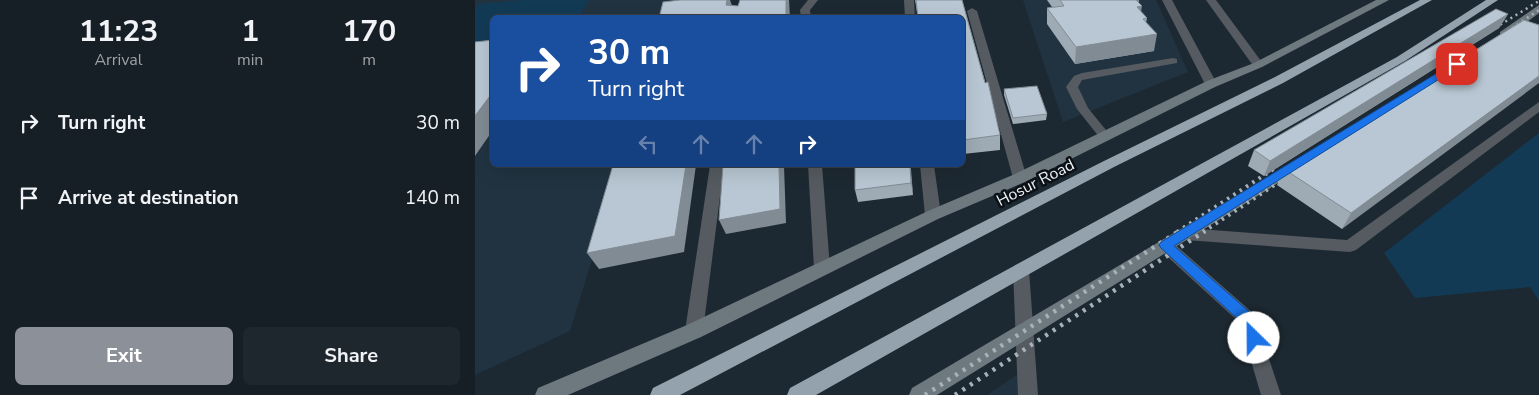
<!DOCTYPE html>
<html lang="en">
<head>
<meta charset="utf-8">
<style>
  body { margin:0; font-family:"Nunito Sans",sans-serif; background:#1f272e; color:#f1f3f6; height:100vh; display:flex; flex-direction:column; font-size:19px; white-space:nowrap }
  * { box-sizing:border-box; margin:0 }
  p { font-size:16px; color:#9ea2a7 }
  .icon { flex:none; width:28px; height:28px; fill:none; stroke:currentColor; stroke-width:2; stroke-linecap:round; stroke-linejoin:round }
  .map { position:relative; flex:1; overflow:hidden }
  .side { display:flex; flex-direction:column; background:#161f26; width:475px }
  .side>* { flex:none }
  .top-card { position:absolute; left:15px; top:15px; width:475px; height:152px; border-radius:8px; box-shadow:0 5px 20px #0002,0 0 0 1px #353d43; background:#1a4fa0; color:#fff; overflow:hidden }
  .pin { position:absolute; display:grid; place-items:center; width:42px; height:42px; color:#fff; margin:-21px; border-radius:10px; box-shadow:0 2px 8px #0006 }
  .me { position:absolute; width:55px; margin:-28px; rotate:337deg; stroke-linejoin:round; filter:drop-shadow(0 0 4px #0008) }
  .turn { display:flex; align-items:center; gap:18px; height:105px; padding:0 15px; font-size:22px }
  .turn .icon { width:65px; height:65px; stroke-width:2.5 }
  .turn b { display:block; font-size:35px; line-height:42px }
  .lanes { display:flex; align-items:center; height:48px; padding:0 15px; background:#0003; justify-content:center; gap:25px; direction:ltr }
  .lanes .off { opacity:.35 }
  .eta { display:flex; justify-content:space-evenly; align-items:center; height:85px; text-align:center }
  .eta b { font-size:30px; font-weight:700; line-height:35px }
  .button { display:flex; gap:10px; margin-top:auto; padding:10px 15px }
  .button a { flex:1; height:58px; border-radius:8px; background:#8c9099; color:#fff; font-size:20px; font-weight:700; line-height:58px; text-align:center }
  .button a+a { background:#1f272e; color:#f1f3f6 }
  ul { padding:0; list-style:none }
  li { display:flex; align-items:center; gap:15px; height:75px; padding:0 15px }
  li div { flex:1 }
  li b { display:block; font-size:19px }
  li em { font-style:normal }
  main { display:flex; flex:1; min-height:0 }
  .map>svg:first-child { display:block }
  .built { fill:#213341 }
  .green { fill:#133a55 }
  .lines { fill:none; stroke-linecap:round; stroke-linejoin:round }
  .lane { fill:#555b60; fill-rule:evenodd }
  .street { fill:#555b60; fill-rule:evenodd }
  .secondary { fill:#6e787f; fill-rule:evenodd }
  .highway { fill:#93a2ad; fill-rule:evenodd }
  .rail-far2 { stroke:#a7b1b8; stroke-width:2.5; stroke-dasharray:2 4; stroke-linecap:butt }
  .rail-far1 { stroke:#a7b1b8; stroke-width:4; stroke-dasharray:2.5 5; stroke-linecap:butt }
  .rail { stroke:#a7b1b8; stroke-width:4.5; stroke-dasharray:3 6; stroke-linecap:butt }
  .wall { fill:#9eabb5 }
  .shaded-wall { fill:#818b94 }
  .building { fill:#b8c7d3; stroke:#818b94 }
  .route { fill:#1a73e8; stroke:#114b97 }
  .labels { text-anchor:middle; stroke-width:5; stroke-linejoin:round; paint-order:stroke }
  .street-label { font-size:16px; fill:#e9f1f7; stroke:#0c1115 }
</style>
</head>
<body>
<main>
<section class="side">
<div class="eta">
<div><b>11:23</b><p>Arrival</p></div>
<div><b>1</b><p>min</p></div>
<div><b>170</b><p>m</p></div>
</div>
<ul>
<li><svg class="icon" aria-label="right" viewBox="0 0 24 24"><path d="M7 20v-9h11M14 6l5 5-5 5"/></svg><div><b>Turn right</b></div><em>30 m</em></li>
<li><svg class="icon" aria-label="arrive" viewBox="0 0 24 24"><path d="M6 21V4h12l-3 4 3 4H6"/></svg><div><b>Arrive at destination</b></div><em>140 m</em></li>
</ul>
<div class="button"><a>Exit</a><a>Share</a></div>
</section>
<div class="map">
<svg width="1064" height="395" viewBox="0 0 1064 395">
  <rect width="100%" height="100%" fill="#1d2932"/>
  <path class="built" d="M0,0H197L191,17L18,18V165H146L95,331L0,375Z
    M548,0H681L713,72L588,122Z
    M549,370L548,395H512Z"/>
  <path class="green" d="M48,0H114L104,17L18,18L17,49L0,51V9L4,4Z
    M1064,133V301L1055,287L940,298L909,253Z"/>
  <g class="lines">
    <path class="lane" d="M698,58L702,59V63L607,80L603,87L613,108L635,135L633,138H625L602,109L591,87L599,76L607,73Z"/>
    <path class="street" d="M333,0H343L335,10L336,18H326L325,10Z
      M429,0H439L440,18H430Z
      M687,0H697L742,84L740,87H732L730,84Z
      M731,0H741L789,65L787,67H779Z
      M497,8L502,11L552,178L550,182H540L538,178L492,11Z
      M1064,102V112L881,250L875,252L710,240L704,238L702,234L704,230L710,228L872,240Z
      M235,165H249L228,331L226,337L219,339L212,337L210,331Z
      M333,165H347L355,268L353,273L347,275L341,273L339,268Z
      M445,165H459L466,215L463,219H453L450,215Z
      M690,239L696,241L779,314L806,395H786L765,323L684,249L682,245L684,241Z
      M546,263L552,265L554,270L563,395H543L538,270L540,265Z"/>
    <path class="secondary" d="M901,0H914L787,67L740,87L550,182L463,219L226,337L93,395H60L63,388L212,325L453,211L540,174L732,81L779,63Z
      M1064,5V13L1033,36H1025V32Z
      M824,159L831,164L829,167L462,395H434L437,388Z"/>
    <path class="highway" d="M945,0H957L808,83L639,167L205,395H175L178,388L629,161L800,77Z
      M1011,0H1023L930,61L341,395H312L315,388L922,57Z"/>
    <path class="rail-far2" d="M1037,28L1064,10
      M1015,31L1064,1"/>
    <path class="rail-far1" d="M702,232L800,168
      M728,232L816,174"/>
    <path class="rail" d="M450,395L704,231
      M480,395L730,231"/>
  </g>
  <path class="wall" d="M440,0H487L525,135V150L488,154V18H443Z
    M572,0H664V3L666,12L672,18L671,23L679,51L600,64L572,24V8L577,7Z
    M1033,14L1024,28L789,176L773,166L779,150Z
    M1045,22L867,229L802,185L809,169Z
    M529,89L572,114L571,120L538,124L529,95Z
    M435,165L438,195L383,202L380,190Z"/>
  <path class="shaded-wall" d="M252,0H255L258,8L251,5Z
    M311,0H314L315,18H311Z
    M656,0H664L663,7L667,6L664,23Z
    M1033,14L1024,28L789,176L795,161Z
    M682,34L679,51L600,64L601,47Z
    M1064,76V83L867,229L876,213Z
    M18,92V130L0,156V116Z
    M211,165H221L209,252L124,269L112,253Z
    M304,165H313V166H309L311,223L251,234L244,220Z
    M435,165L436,169L438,195L436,183Z"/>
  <path class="building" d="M205,0H252L251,5L263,6L265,0H311V18H184L188,2Z
    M441,0H487L510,83L513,82L525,135L488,140V18H443Z
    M585,0H661L667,6L662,7L672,18L668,19L682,34L601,47L572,8L589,6Z
    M1021,9L1033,14L795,161L779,150Z
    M1049,20L1064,25V76L876,213L809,169Z
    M18,40V92L0,116V42Z
    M562,86L572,114L538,118L529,89Z
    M138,165H211L200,236L112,253Z
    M248,165H304L305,209L244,220Z
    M380,165H435L436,183L380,190Z"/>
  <path class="route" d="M982,61L986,64L985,66L699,246L778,315L786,338L784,343L779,344L774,343L767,323L686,248L684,245L686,242Z"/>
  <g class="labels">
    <g class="street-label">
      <text transform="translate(560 182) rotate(-27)" y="6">Hosur Road</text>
    </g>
  </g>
</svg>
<div class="pin" style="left:982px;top:64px;background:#d93025"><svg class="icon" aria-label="arrive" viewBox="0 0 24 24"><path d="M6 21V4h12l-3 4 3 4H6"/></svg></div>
<svg class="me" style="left:779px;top:338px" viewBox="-20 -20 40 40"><circle r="19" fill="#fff"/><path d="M0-13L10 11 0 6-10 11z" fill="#1a73e8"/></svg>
<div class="top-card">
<div class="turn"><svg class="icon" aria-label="right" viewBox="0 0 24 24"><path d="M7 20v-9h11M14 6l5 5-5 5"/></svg><div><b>30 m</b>Turn right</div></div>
<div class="lanes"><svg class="icon off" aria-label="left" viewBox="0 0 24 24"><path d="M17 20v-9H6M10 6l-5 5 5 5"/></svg><svg class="icon off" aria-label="ahead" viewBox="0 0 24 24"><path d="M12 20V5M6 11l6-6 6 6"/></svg><svg class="icon off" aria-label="ahead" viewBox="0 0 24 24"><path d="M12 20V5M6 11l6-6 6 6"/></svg><svg class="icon" aria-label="right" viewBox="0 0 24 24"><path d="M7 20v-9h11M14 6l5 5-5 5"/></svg></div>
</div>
</div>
</main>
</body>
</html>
